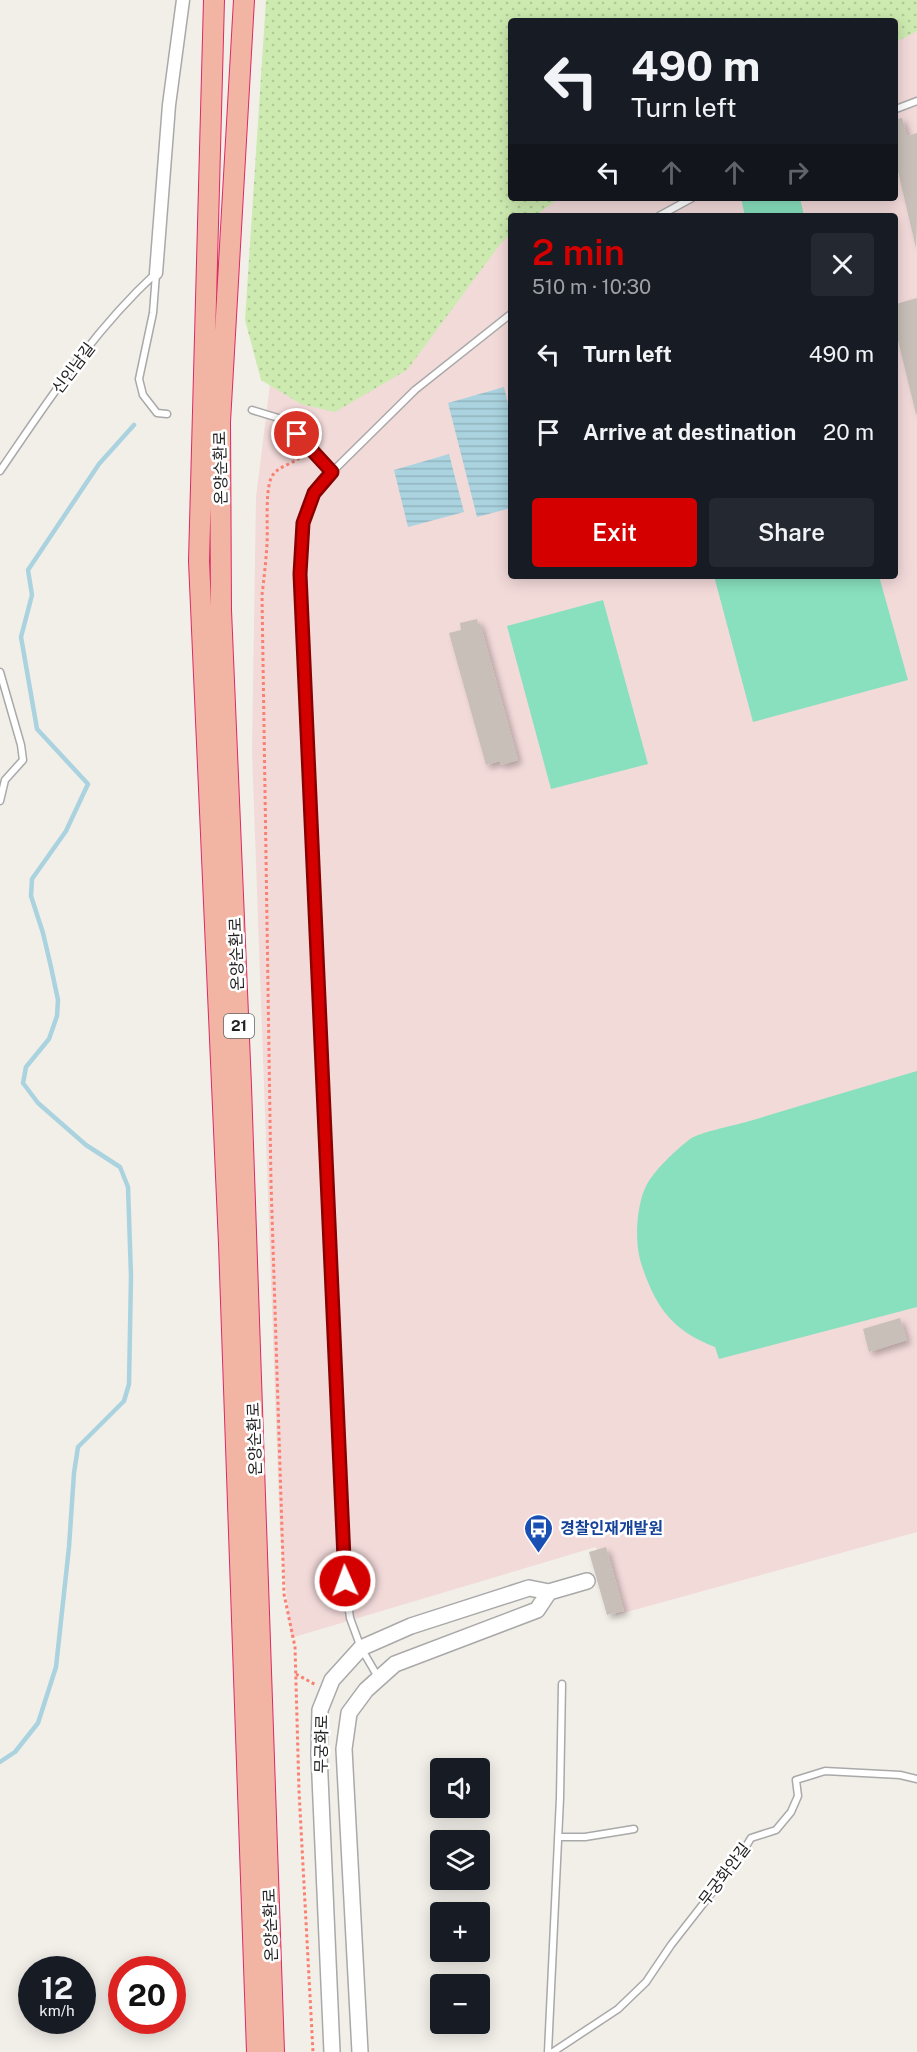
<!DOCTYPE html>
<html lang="en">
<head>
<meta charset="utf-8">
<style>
  body { margin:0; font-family:"Public Sans","Noto Sans KR",sans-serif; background:#242831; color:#f1f3f6; height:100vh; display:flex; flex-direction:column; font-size:22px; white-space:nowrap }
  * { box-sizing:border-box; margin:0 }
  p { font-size:20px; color:#9ea1a6 }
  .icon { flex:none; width:33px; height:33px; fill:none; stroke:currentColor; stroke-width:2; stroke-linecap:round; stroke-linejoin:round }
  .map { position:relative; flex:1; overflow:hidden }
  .details { position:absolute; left:508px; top:213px; width:390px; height:366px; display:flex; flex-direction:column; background:#171b24; border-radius:6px; box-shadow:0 3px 15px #0003 }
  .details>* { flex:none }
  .banner { position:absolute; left:508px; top:18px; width:390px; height:183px; border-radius:6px; box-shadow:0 3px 15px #0003; background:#171b24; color:#f1f3f6; overflow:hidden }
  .controls { position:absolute; left:430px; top:1758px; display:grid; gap:12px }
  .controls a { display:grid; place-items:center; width:60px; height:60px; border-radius:6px; background:#171b24; box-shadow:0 3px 15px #0003; font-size:30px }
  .speed { position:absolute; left:18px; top:1956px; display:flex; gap:12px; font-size:30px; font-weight:700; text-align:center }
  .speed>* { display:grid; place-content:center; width:78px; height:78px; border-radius:50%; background:#171b24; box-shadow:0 3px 15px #0003; line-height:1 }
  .speed small { font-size:15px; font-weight:400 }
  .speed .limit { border:9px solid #d22; background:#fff; color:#111 }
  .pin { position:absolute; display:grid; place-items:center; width:51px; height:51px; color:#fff; margin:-26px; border:3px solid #fff; border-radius:50%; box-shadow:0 2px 6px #0007 }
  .me { position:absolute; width:66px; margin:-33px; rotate:358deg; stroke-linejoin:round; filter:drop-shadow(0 0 4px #0008) }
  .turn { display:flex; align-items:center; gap:21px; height:126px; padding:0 24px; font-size:27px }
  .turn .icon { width:78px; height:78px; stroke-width:2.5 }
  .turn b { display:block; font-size:42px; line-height:51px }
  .lanes { display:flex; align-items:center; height:57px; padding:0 24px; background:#0003; justify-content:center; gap:30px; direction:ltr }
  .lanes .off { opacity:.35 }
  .round { display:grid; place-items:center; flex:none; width:63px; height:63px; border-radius:6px; background:#242831 }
  .overview { display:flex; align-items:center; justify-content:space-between; height:102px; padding:0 24px }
  h1 { font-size:36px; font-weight:600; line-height:45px; color:#d40000 }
  .cta { display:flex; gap:12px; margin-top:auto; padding:12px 24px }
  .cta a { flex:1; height:69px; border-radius:6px; background:#d40000; color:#fff; font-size:24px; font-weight:600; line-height:69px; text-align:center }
  .cta a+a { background:#242831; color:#f1f3f6 }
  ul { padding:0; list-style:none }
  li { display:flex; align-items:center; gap:18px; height:78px; padding:0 24px }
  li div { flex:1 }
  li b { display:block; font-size:22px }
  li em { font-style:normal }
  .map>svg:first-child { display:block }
  .commercial { fill:#f2dad9; fill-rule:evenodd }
  .grass { fill:url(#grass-dots) }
  .pitch { fill:#88e0be }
  .water { fill:url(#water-rules) }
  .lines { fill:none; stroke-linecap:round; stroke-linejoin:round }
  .stream { stroke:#aad3df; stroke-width:4.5 }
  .building { fill:#c7bfb8; filter:url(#shadow) }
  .service-casing { stroke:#a9a9a9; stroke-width:9 }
  .minor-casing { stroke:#a9a9a9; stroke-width:15 }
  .tertiary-casing { stroke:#a9a9a9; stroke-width:18 }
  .trunk-casing { stroke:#dc2a67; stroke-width:22 }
  .path { stroke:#fa8072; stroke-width:3; stroke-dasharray:3 3; stroke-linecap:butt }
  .service { stroke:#fff; stroke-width:6 }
  .minor { stroke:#fff; stroke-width:12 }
  .tertiary { stroke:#fff; stroke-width:15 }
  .trunk { stroke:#f2b4a3; stroke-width:20 }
  .route-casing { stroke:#8a0000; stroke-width:15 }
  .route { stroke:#d40000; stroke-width:10 }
  .labels { text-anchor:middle; stroke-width:5; stroke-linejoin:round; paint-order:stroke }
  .shield { fill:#fff; stroke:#646464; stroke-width:1.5 }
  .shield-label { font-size:15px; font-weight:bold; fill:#222 }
  .street-label { font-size:16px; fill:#222; stroke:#fff }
  .transit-label { font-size:16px; font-weight:bold; fill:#164399; stroke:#fff; text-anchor:start }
</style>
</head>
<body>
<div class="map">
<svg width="917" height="2052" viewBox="0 0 917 2052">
  <defs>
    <pattern id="grass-dots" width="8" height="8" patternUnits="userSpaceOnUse" patternTransform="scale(1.5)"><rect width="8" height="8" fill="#cdebb0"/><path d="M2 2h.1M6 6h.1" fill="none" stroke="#b0c997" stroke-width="1.8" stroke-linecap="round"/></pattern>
    <pattern id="water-rules" width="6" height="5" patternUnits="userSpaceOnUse" patternTransform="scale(1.5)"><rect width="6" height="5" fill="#aad3df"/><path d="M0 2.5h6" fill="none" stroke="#92b5bf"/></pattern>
    <filter id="shadow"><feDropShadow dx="4" dy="4" stdDeviation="3" flood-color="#0004"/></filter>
  </defs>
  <rect width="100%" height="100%" fill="#f2efe9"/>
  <path class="commercial" d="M917,0V1532L616,1615L596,1547L291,1638L280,1532L252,752L256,497L274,352L512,198H896V21ZM512,216H896V576H512Z"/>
  <path class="grass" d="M266,0H917V31L896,42V21H512V198H559L535,216H512L511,234L501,243L407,370L335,412L301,404L261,380L245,320Z"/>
  <path class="pitch" d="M741,198H800L804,216H745Z
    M714,576H879L908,680L753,722Z
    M603,600L648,764L551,789L507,626Z
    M917,1071V1307L719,1359L715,1347C673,1331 656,1308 642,1266C634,1244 636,1207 646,1186C655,1169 675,1151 690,1139C700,1132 733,1126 746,1122C803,1105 860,1088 917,1071Z"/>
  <path class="water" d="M504,387L511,416V508L477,517L448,403Z
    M449,454L464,512L408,527L394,470Z"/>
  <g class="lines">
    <path class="stream" d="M0,1762L15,1752L38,1723L56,1667L69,1547L74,1473L78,1447L124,1401L129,1384L131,1276L128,1187L120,1167L86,1145L38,1103L23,1083L26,1067L49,1039L57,1016L58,1000L51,967L43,933L31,896L32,879L66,831L88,784L37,729L21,637L32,595L28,570L99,464L134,425"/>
  </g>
  <path class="building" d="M902,118L907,136L917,133L916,248L896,163V119Z
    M917,298V414H916L896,332V304Z
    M477,619L478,624L480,623L518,760L501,765L500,761L486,765L449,633L461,630L460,623Z
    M900,1318L907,1340L869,1352L863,1329Z
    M606,1547L624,1611L607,1615L589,1552Z"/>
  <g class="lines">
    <defs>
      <path id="service" d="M896,109L917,101
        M659,216L692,198
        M156,274L153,313L139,379L143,395L157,413L167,414
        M252,410L285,420L332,472
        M0,471C48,401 93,331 156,273
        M0,672L21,745L23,760L5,780L0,801
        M378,1677L361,1648L350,1618L345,1581L334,1301L301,618L300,574L303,523L314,493L332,472L415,390L512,313
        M558,1837H585L634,1829
        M548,2052L560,1798L562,1684
        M553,2052L618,2009L646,1982L671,1945L739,1858L751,1838L776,1830L791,1812L798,1796L796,1780L825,1771L900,1775L917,1779"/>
      <path id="minor" d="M156,273L169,105L183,0"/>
      <path id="tertiary" d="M332,2052L319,1754L320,1710L332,1680L361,1648L411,1626L529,1588L549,1592L587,1581
        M360,2052L344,1749L349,1713L366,1690L395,1664L537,1610L549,1592"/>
      <path id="trunk" d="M214,0L199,561L229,1244L257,2052
        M244,0L220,422L221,610L241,1086L274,2052"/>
    </defs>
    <use href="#service" class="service-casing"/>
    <use href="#minor" class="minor-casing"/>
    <use href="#tertiary" class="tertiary-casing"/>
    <use href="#trunk" class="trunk-casing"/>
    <path class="path" d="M304,454C296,464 277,465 271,478C265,494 268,526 267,544C266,561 264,578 262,595L271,1183L284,1594L295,1647L299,1791L313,2052
      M296,1674L316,1685"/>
    <use href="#service" class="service"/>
    <use href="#minor" class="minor"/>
    <use href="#tertiary" class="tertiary"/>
    <use href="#trunk" class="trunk"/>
  </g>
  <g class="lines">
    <defs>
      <path id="route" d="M297,434L332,472L314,493L303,523L300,574L345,1581"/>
    </defs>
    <use href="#route" class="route-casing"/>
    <use href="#route" class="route"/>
  </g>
  <defs>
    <symbol id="bus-pin" viewBox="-11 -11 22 30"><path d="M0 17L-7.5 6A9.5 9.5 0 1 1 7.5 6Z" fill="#1a4fb4" stroke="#fff"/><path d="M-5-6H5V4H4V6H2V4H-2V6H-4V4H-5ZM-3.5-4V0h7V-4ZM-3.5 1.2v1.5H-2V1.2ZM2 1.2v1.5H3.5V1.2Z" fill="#fff"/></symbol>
  </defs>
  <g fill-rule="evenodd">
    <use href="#bus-pin" x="522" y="1512" width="33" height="45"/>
  </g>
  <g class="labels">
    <rect class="shield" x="224" y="1014" width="30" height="24" rx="4.5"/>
    <g class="shield-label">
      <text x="239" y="1031">21</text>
    </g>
    <g class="street-label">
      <text transform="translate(73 368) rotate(-53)" y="6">신인남길</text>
      <text transform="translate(220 468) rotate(-91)" y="6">온양순환로</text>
      <text transform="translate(236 954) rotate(-92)" y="6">온양순환로</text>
      <text transform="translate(254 1439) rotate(-92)" y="6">온양순환로</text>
      <text transform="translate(321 1744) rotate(-89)" y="6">무궁화로</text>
      <text transform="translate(724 1874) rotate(-53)" y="6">무궁화안길</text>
      <text transform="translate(270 1925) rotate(-92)" y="6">온양순환로</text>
    </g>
    <g class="transit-label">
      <text x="560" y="1534">경찰인재개발원</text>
    </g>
  </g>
</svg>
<div class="controls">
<a><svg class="icon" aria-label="sound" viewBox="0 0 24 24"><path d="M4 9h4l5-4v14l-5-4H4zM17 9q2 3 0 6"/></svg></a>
<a><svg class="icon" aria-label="layers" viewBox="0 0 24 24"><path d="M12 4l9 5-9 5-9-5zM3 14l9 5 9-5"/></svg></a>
<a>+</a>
<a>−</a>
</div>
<div class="speed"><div>12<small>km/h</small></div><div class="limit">20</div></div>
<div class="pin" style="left:297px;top:434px;background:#d93025"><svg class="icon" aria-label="arrive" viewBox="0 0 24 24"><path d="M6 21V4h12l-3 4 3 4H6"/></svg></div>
<svg class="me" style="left:345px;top:1581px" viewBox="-20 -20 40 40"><circle r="17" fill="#d40000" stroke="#fff" stroke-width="3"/><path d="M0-11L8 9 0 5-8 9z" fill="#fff"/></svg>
<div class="banner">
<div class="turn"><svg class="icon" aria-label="left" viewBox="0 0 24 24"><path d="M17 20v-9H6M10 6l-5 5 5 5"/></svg><div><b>490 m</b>Turn left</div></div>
<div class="lanes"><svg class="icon" aria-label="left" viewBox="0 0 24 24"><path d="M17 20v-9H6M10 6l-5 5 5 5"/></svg><svg class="icon off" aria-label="ahead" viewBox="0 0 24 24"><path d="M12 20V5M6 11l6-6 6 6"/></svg><svg class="icon off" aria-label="ahead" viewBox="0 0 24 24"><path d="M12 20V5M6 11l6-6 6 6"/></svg><svg class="icon off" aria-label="right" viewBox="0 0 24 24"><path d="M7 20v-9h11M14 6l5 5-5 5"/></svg></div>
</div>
<section class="details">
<div class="overview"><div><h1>2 min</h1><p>510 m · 10:30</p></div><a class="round"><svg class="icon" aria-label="close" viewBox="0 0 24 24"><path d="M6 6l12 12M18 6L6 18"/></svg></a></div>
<ul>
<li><svg class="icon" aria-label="left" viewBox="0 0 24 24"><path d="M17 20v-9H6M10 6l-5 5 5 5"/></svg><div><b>Turn left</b></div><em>490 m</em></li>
<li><svg class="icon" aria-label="arrive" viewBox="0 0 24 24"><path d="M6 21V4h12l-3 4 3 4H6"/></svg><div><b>Arrive at destination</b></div><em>20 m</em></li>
</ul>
<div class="cta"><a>Exit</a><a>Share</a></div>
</section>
</div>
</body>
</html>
